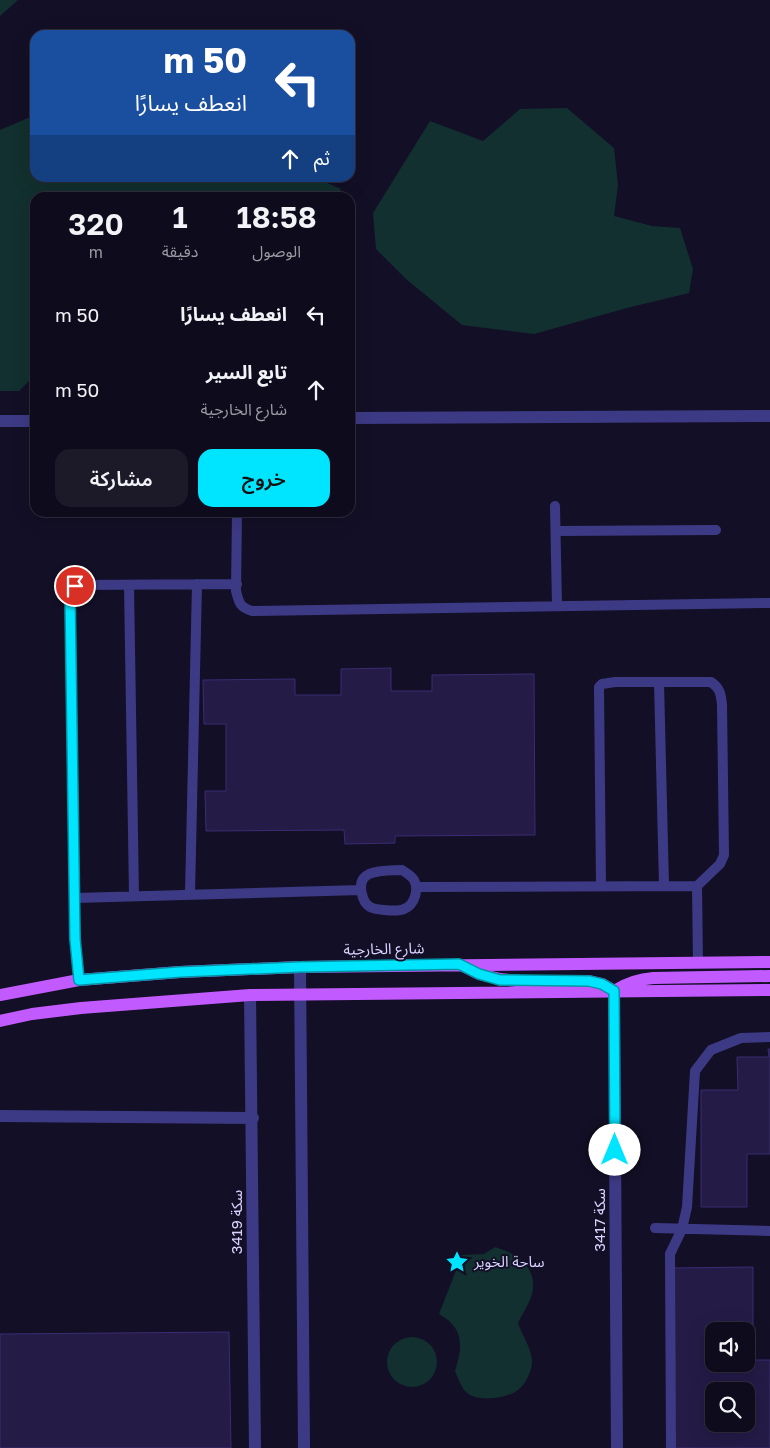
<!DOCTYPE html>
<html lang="ar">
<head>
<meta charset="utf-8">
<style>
  body { margin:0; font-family:"Golos Text","Noto Sans Arabic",sans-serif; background:#1c1929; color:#f1f3f6; direction:rtl; height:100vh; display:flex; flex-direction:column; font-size:19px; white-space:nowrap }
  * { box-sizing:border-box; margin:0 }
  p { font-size:16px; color:#9b9ba3 }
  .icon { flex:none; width:28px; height:28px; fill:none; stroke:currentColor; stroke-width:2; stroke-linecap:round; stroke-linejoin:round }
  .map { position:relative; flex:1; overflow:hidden; direction:ltr }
  .side { position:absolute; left:30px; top:192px; width:325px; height:325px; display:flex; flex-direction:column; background:#0e0b1c; border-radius:15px; box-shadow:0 5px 20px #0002,0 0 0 1px #2e2b3b; direction:rtl }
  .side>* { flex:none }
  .guide { position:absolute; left:30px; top:30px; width:325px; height:152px; border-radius:15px; box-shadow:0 5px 20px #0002,0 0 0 1px #2e2b3b; direction:rtl; background:#1a4fa0; color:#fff; overflow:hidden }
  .controls { position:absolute; left:705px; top:1322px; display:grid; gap:10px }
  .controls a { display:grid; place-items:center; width:50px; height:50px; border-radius:10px; background:#0e0b1c; box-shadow:0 5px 20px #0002,0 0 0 1px #2e2b3b; font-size:25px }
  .pin { position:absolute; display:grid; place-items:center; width:42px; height:42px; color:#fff; margin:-21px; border:2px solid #fff; border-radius:50%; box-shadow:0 1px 5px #0007 }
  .me { position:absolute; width:55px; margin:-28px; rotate:0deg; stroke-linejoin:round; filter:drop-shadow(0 0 4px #0008) }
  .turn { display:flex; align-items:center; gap:18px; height:105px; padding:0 25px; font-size:22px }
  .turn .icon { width:65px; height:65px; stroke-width:2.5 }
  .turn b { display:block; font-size:35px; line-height:42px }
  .then { display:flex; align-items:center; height:48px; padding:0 25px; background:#0003; gap:10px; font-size:19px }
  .eta { display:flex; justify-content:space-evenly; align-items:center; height:85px; text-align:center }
  .eta b { font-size:30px; font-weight:600; line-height:35px }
  .primary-button { display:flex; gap:10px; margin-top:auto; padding:10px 25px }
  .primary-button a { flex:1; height:58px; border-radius:15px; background:#00e5ff; color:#111; font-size:20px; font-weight:600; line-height:58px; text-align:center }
  .primary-button a+a { background:#1c1929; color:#f1f3f6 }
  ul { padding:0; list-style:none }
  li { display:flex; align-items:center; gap:15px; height:75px; padding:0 25px }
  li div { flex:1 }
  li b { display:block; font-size:19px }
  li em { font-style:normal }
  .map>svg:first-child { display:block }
  .green { fill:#12302f }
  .building { fill:#241b47; stroke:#3b2d73; fill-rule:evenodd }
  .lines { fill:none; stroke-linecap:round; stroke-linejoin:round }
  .lane { stroke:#3d3a85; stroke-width:10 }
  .street { stroke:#3d3a85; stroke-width:12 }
  .primary { stroke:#c25bff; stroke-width:12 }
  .route-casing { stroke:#0095a6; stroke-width:12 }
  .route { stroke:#00e5ff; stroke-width:9 }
  .labels { text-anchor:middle; stroke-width:4; stroke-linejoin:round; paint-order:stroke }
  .street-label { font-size:15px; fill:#d9d4ff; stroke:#130f26 }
  .poi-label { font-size:15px; fill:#d9d4ff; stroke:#130f26; text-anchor:start }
</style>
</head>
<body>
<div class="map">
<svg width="770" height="1448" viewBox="0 0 770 1448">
  <rect width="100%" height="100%" fill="#130f26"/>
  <path class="green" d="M0,0H18L0,16Z
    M567,108L614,148L618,185L614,216L652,226L680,228L693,269L689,293L627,308L534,334L462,325L406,279L376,249L373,213L430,121L483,141L520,109Z
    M35,115V178H316L341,189L338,198H35V375L19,391H0V130Z
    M495,1247C514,1253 534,1263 533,1287C533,1299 523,1312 518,1323C522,1335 533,1351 532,1363C531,1374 524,1387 515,1392C503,1399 476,1402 466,1392C461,1387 458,1378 455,1371C463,1346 464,1328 439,1314L462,1255L484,1254Z
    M387 1362a25 25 0 1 1 50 0a25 25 0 1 1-50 0Z"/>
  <path class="building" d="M391,668V691H432V675L534,674L535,835L395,836V843L345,844L344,830L206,831L205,791H226V724H204L203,680L295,679V695H341V669Z
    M768,1049H770V1154H747V1207H701V1090H738L737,1057H769Z
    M753,1267V1360H770V1448H673V1268ZM714,1331H746V1364H714ZM714,1391H746V1424H714Z
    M229,1332L231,1448H0V1334Z"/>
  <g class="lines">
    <path class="lane" d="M555,506L557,606
      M237,512L236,591C239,602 239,607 252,611L770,603
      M556,531L716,530
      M129,585L134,896
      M659,682L664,886
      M402,870C406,873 411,875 414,880C419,889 415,905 404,909C398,912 375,910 370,907C365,904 363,899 362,894C355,868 384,871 402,870Z
      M697,886L698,963
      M416,887L697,886L720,864L724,855L722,705C721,694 720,688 711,682H615L602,684L599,687L601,886
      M190,894L197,584
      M75,898L361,890
      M79,980L75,939L70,595L75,586L80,585L237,584
      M655,1228L770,1231
      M671,1448L670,1254L682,1229L687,1207L695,1071L711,1050L741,1038L770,1037"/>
    <path class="street" d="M350,418L770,416
      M0,421H35
      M300,967L304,1448
      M614,991L617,1448
      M250,995L255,1448
      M0,1116L253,1118"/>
    <path class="primary" d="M463,966L479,974L500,979L522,981H589L602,984L614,991C627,983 638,979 653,978L770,976
      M0,995L79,980L180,972L300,967L770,962
      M0,1021L32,1014L81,1008L250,995L770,990"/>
  </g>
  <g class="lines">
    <defs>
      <path id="route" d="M75,586L70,595L75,939L79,980L180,972L300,967L459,964L479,974L500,980L589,981L602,984L614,991L615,1150"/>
    </defs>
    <use href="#route" class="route-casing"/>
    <use href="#route" class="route"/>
  </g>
  <defs>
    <symbol id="sight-bare" viewBox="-9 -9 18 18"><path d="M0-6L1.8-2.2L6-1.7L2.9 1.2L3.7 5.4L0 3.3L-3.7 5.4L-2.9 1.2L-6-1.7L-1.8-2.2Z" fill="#00e5ff" stroke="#130f26" stroke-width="2.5" paint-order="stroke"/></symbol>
  </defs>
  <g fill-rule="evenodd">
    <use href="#sight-bare" x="441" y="1246" width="32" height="32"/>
  </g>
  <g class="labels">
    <g class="street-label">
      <text transform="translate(384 949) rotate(-1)" y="5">شارع الخارجية</text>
      <text transform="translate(600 1220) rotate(-90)" y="5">سكة 3417</text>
      <text transform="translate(237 1222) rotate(-90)" y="5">سكة 3419</text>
    </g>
    <g class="poi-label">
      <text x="474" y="1267">ساحة الخوير</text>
    </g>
  </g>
</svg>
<div class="controls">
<a><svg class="icon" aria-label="sound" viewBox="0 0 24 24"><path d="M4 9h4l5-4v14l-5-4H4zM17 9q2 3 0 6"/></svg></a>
<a><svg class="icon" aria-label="search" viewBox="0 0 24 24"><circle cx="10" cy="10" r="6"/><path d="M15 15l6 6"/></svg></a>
</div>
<div class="pin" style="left:75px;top:586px;background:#d93025"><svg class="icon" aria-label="arrive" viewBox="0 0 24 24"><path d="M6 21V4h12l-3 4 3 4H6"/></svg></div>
<svg class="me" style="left:615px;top:1150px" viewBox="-20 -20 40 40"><circle r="19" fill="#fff"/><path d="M0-13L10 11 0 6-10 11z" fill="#00e5ff"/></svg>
<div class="guide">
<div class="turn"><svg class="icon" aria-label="left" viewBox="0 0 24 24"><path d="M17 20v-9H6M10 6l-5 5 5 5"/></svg><div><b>50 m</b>انعطف يسارًا</div></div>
<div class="then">ثم<svg class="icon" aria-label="ahead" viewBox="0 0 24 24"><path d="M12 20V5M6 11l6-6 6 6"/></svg></div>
</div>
<section class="side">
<div class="eta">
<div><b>18:58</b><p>الوصول</p></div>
<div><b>1</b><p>دقيقة</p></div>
<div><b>320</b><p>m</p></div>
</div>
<ul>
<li><svg class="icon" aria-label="left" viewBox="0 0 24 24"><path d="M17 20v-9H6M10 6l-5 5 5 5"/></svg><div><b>انعطف يسارًا</b></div><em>50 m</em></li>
<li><svg class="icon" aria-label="ahead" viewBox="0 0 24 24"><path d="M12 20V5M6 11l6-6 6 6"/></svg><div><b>تابع السير</b><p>شارع الخارجية</p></div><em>50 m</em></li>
</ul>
<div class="primary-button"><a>خروج</a><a>مشاركة</a></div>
</section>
</div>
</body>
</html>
